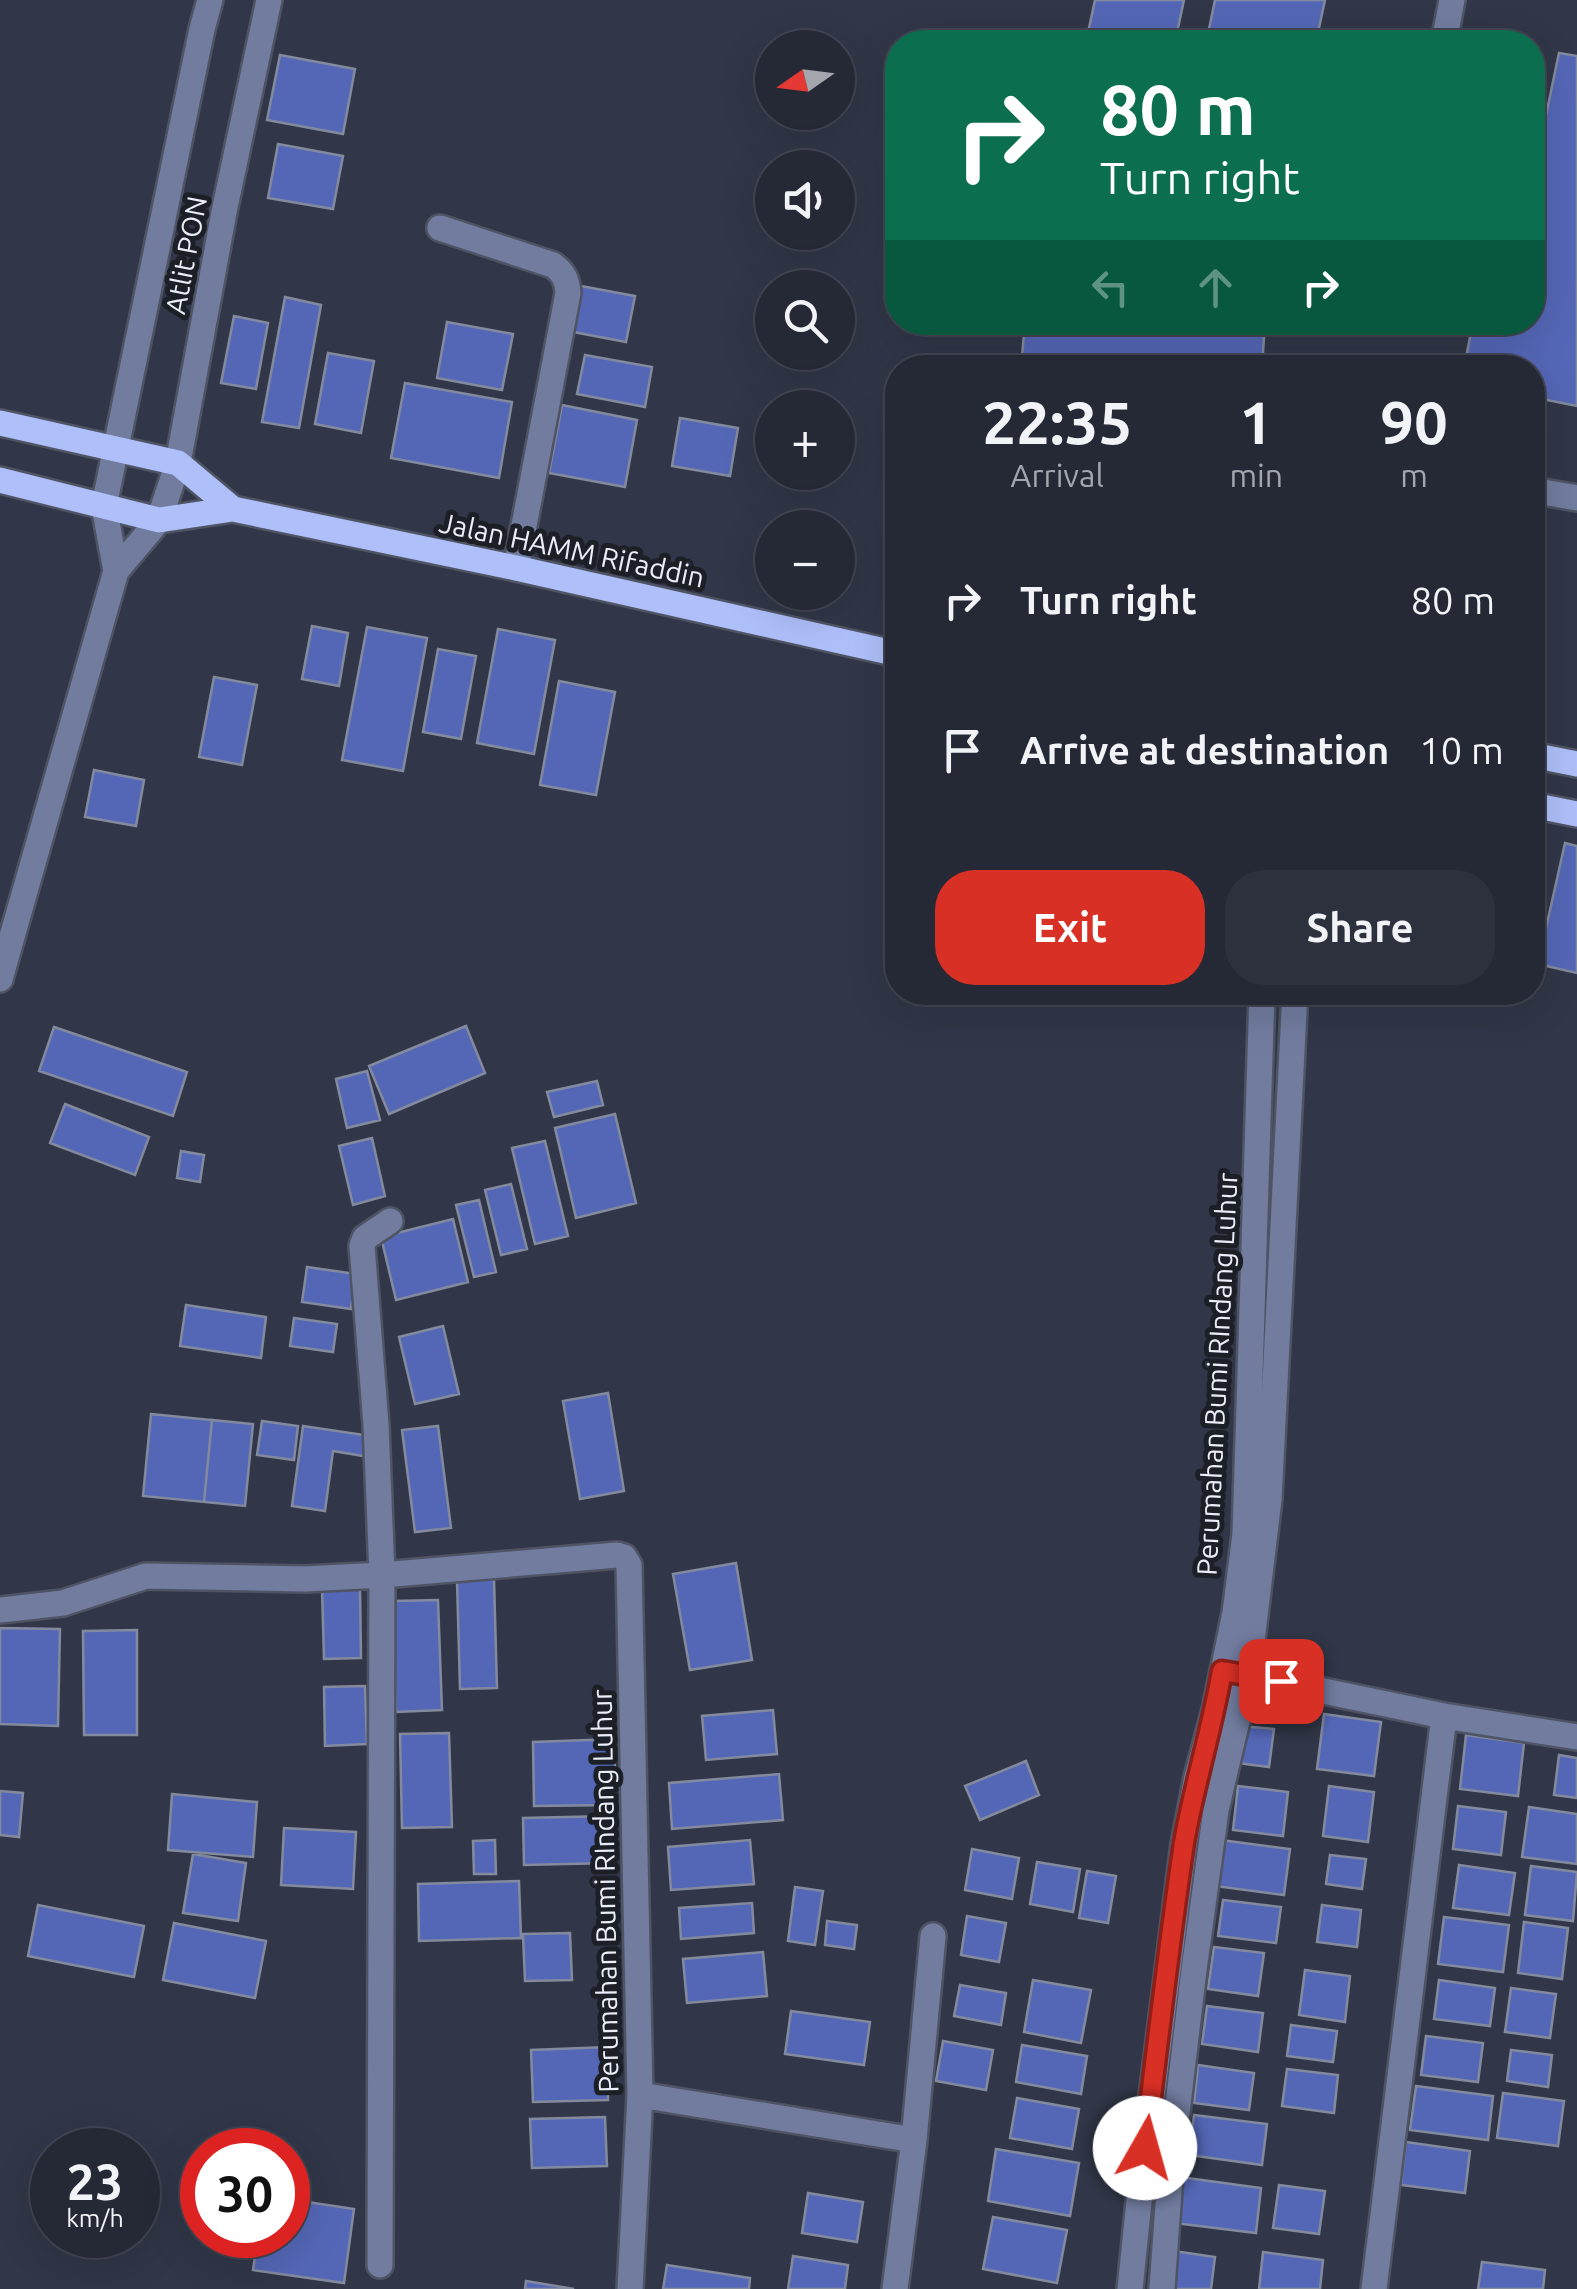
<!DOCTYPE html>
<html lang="en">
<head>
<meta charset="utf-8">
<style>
  body { margin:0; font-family:Ubuntu,sans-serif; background:#2d313e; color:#f1f3f6; height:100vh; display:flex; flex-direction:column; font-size:38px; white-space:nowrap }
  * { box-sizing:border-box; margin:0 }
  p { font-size:32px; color:#a3a6ad }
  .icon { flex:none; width:55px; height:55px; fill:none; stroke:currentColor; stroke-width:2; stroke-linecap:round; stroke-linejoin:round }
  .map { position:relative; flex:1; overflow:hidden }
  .side { position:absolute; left:885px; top:355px; width:660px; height:650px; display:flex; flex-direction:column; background:#252936; border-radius:40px; box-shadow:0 10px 40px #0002,0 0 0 2px #424551 }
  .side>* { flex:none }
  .hud { position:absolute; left:885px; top:30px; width:660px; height:305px; border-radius:40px; box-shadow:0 10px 40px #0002,0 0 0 2px #424551; background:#0b6e4f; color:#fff; overflow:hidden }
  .needle { width:65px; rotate:256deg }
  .fabs { position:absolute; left:755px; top:30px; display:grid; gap:20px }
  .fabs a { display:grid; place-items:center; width:100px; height:100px; border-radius:50%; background:#252936; box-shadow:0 10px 40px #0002,0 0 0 2px #424551; font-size:50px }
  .speed { position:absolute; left:30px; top:2128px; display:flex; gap:20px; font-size:50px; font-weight:700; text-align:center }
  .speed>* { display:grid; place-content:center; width:130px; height:130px; border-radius:50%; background:#252936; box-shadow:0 10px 40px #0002,0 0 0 2px #424551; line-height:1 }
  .speed small { font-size:25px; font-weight:400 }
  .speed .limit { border:15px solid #d22; background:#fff; color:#111 }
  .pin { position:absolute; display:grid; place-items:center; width:85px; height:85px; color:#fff; margin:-42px; border-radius:20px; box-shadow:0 5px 15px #0006 }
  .me { position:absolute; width:110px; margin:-55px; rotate:7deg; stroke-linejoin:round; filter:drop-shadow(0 0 8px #0008) }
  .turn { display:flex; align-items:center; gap:35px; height:210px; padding:0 50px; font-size:45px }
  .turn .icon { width:130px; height:130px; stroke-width:2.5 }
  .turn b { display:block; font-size:70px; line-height:85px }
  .lanes { display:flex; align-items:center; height:95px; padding:0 50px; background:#0003; justify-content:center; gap:50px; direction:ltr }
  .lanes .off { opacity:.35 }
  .eta { display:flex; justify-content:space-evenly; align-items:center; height:170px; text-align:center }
  .eta b { font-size:60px; font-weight:600; line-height:70px }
  .primary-button { display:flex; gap:20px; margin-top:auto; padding:20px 50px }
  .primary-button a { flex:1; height:115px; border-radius:40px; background:#d93025; color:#fff; font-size:40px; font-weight:600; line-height:115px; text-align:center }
  .primary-button a+a { background:#2d313e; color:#f1f3f6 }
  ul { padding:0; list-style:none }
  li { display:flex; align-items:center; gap:30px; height:150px; padding:0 50px }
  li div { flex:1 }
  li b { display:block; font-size:38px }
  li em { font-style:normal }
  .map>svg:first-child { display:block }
  .building { fill:#5467b6; stroke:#838a9e; stroke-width:2.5 }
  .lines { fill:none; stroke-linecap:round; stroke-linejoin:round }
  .minor-casing { stroke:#4f5464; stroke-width:30 }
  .major-casing { stroke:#4f5464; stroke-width:30 }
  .minor { stroke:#717c9f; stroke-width:25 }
  .major { stroke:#aebffa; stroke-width:25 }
  .route-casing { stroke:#8d1f18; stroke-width:25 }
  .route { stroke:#d93025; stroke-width:18 }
  .labels { text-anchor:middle; stroke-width:10; stroke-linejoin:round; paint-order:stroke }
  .street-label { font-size:28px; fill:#eaeef9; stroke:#1c1f26 }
</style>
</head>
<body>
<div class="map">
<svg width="1577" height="2289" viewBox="0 0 1577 2289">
  <rect width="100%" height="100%" fill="#313748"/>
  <path class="building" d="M1095,0H1184L1175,42H1086Z
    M1215,0H1325L1316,42H1272L1209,29Z
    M1559,53L1577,56V406L1532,397V368H1464L1473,322H1532V118L1545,120Z
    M280,55L355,69L343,134L267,120Z
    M278,144L343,156L333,209L268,198Z
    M581,286L635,296L626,342L573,332Z
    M285,297L321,305L299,428L262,422Z
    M234,316L268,323L256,389L221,383Z
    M447,322L513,334L502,390L437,378Z
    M1025,322H1265L1262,368H1021Z
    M328,353L374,361L361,433L315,424Z
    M585,355L652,367L645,407L577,394Z
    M405,383L512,402L499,478L391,458Z
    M562,405L637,420L625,487L549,473Z
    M680,418L738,428L730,476L672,466Z
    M312,626L348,633L339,686L302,679Z
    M367,627L427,638L403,771L342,760Z
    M498,629L555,640L534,754L477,743Z
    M438,649L476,656L461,739L423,732Z
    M214,677L257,685L242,765L199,757Z
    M559,681L615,692L596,795L540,785Z
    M94,770L144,780L136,826L85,817Z
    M1565,843L1577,846V973L1538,964Z
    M466,1026L485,1073L389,1114L369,1066Z
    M54,1027L187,1072L173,1116L39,1071Z
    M367,1071L380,1120L347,1128L336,1079Z
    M597,1081L603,1105L554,1117L547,1092Z
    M65,1104L149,1137L135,1175L50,1143Z
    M615,1114L636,1203L576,1218L555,1128Z
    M372,1138L385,1196L353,1205L339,1146Z
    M545,1141L568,1236L535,1244L512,1148Z
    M181,1151L204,1155L200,1182L177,1178Z
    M511,1184L527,1249L501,1255L485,1190Z
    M479,1200L496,1272L474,1277L456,1205Z
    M453,1219L468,1282L396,1300L381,1237Z
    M307,1267L356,1274L351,1309L302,1302Z
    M186,1305L266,1317L261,1358L180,1346Z
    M294,1318L337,1324L333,1352L290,1346Z
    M443,1326L459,1394L415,1404L399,1337Z
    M608,1393L624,1491L580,1499L563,1401Z
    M151,1414L212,1420L204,1502L143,1496Z
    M212,1420L253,1424L245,1506L204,1502Z
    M262,1421L298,1426L294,1460L257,1455Z
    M303,1426L371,1436L369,1457L333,1451L325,1511L292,1506Z
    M438,1426L451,1528L415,1532L402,1430Z
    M736,1563L752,1660L690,1670L673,1574Z
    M494,1579L497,1688L460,1689L457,1581Z
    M360,1588L361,1658L324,1659L322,1589Z
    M438,1600L442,1710L396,1712L393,1601Z
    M0,1628L60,1629L58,1726L0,1724Z
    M137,1630V1735H84L83,1631Z
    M365,1686L367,1744L325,1746L324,1687Z
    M773,1710L777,1754L706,1760L702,1716Z
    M1324,1714L1381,1722L1374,1776L1317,1769Z
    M1241,1726L1274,1729L1269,1767L1237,1763Z
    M449,1733L452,1827L402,1828L400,1734Z
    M1466,1735L1524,1743L1518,1796L1460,1789Z
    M614,1739L616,1805L534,1806L533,1742Z
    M1559,1755L1577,1758V1798L1554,1795Z
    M1026,1761L1039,1795L980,1820L965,1786Z
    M779,1774L783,1820L672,1829L669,1783Z
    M1238,1786L1288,1792L1283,1836L1233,1830Z
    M1329,1786L1374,1792L1368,1842L1323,1836Z
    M0,1791L23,1793L19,1837L0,1835Z
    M172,1794L257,1802L253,1857L168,1850Z
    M1458,1806L1506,1812L1501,1855L1453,1849Z
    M1529,1807L1577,1814V1864L1522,1857Z
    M609,1816L610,1863L524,1865L523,1818Z
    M284,1828L356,1832L353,1889L281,1885Z
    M495,1840L496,1874H474L473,1841Z
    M750,1840L754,1884L671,1890L668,1847Z
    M1221,1840L1290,1849L1284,1895L1215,1886Z
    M972,1849L1019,1858L1012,1899L965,1890Z
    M193,1854L246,1863L238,1921L183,1913Z
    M1330,1855L1366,1859L1362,1889L1326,1884Z
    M1037,1862L1080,1869L1073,1912L1030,1904Z
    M1459,1865L1515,1873L1509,1915L1453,1908Z
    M1531,1866L1577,1872L1573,1921L1525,1915Z
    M1087,1871L1116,1876L1108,1923L1079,1918Z
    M519,1881L521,1938L419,1941L418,1884Z
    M795,1887L823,1891L815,1945L788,1941Z
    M1223,1900L1281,1907L1276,1943L1218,1936Z
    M752,1903L754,1933L681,1939L679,1908Z
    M38,1905L144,1926L134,1977L28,1956Z
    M1322,1905L1361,1910L1357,1947L1317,1942Z
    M967,1916L1006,1923L999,1962L961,1955Z
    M1444,1917L1509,1925L1503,1972L1438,1964Z
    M827,1921L857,1925L854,1949L825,1945Z
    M1524,1922L1568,1928L1562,1979L1518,1973Z
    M174,1923L266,1941L255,1998L163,1980Z
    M570,1933L572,1980L525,1981L523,1934Z
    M1214,1947L1264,1953L1258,1996L1208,1989Z
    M763,1952L767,1996L687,2003L683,1959Z
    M1305,1970L1350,1976L1345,2022L1299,2015Z
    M1033,1980L1091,1990L1081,2043L1024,2032Z
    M1439,1980L1495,1988L1490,2026L1434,2019Z
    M960,1985L1006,1993L1001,2025L954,2016Z
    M1511,1988L1556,1994L1550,2038L1505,2032Z
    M1207,2006L1263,2013L1258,2052L1202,2044Z
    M791,2011L870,2022L864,2065L785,2054Z
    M1291,2025L1337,2031L1333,2062L1287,2056Z
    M1426,2036L1483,2043L1478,2082L1421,2075Z
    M943,2041L993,2050L986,2090L936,2081Z
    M1022,2045L1087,2056L1081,2094L1016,2082Z
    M607,2047L608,2100L533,2102L531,2050Z
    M1511,2050L1552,2055L1548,2087L1507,2081Z
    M1198,2065L1254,2073L1249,2110L1194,2103Z
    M1287,2069L1338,2075L1334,2113L1282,2106Z
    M1416,2086L1493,2096L1488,2140L1410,2130Z
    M1503,2093L1564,2101L1558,2146L1497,2138Z
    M1017,2098L1079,2109L1072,2149L1010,2138Z
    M1194,2115L1267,2124L1262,2165L1189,2155Z
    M605,2117L607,2166L532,2168L530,2119Z
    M1406,2142L1470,2151L1465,2193L1401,2185Z
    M996,2149L1079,2163L1070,2216L988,2201Z
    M1180,2177L1261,2188L1256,2233L1174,2223Z
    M1279,2185L1325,2191L1319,2234L1273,2228Z
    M808,2193L863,2202L857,2242L802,2233Z
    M288,2199L354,2209L344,2283L253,2270L258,2235H288Z
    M993,2217L1067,2230L1057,2283L983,2269Z
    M1174,2251L1215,2257L1211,2289H1170Z
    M1263,2252L1323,2260L1320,2289H1259Z
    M793,2256L848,2265L845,2289H788Z
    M1482,2262L1545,2270L1543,2289H1478Z
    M667,2265L750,2278L749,2289H663Z
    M526,2281L574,2289H525Z"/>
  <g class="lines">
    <defs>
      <path id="minor" d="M1444,42L1452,0
        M440,228L553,265C564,273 567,280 568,293L516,568
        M1532,490L1577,498
        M116,571L104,506L202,29L210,0
        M0,979L116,571L159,520L178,463L224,212L269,0
        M0,1610L63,1603L146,1576L305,1579L382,1575L617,1555L624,1557L629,1565L640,2095L630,2289
        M1232,1672L1444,1716L1577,1737
        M640,2095L914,2140
        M380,2265L382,1575L376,1425L362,1246L365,1238L390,1221
        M895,2289L914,2140L933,1936
        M1130,2289L1141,2182L1184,1844L1197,1777L1215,1710L1235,1613L1245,1534L1262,992
        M1162,2289L1171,2163L1194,1970L1216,1810L1248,1674L1269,1499L1295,992
        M1374,2289L1444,1716"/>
      <path id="major" d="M0,423L178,463L233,509
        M0,480L159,520L233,509L516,568L898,654
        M1532,755L1577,764
        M1532,805L1577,814"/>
    </defs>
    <use href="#minor" class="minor-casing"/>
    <use href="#major" class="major-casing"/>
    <use href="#minor" class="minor"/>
    <use href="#major" class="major"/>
  </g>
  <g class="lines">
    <defs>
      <path id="route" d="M1145,2148C1157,2046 1169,1944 1184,1843C1194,1785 1212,1729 1222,1671L1281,1681"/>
    </defs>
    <use href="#route" class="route-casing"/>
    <use href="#route" class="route"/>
  </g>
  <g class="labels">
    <g class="street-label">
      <text transform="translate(186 255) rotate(-79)" y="10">Atlit PON</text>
      <text transform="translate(572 550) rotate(12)" y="10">Jalan HAMM Rifaddin</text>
      <text transform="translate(1217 1374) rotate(-87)" y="10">Perumahan Bumi RIndang Luhur</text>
      <text transform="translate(605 1891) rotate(-91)" y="10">Perumahan Bumi RIndang Luhur</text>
    </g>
  </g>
</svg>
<div class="fabs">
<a><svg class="needle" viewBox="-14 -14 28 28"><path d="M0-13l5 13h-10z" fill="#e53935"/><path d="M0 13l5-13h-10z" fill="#a3a6ad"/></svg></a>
<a><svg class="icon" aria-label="sound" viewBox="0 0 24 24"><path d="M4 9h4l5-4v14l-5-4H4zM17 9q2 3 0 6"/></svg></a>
<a><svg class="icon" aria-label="search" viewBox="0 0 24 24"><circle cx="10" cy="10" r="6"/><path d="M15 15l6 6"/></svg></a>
<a>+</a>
<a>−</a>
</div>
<div class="speed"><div>23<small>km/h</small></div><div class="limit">30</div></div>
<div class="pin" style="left:1281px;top:1681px;background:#d93025"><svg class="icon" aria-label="arrive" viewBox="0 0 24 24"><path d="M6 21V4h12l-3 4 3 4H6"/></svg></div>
<svg class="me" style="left:1145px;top:2148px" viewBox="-20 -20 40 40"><circle r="19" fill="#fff"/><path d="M0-13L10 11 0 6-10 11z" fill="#d93025"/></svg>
<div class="hud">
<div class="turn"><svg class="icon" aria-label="right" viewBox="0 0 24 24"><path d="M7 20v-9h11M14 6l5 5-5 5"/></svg><div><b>80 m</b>Turn right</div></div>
<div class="lanes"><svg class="icon off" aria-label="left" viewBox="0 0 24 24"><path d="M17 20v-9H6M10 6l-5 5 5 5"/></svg><svg class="icon off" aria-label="ahead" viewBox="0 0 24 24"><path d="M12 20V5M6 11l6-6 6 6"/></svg><svg class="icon" aria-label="right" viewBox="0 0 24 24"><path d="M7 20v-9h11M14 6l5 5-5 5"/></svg></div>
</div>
<section class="side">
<div class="eta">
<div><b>22:35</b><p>Arrival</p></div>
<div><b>1</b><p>min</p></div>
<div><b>90</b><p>m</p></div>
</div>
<ul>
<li><svg class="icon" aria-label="right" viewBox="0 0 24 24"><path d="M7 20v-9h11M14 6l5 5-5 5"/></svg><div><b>Turn right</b></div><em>80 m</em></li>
<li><svg class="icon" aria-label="arrive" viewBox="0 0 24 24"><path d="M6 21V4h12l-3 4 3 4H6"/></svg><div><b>Arrive at destination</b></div><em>10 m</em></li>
</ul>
<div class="primary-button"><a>Exit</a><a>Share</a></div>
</section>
</div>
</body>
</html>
